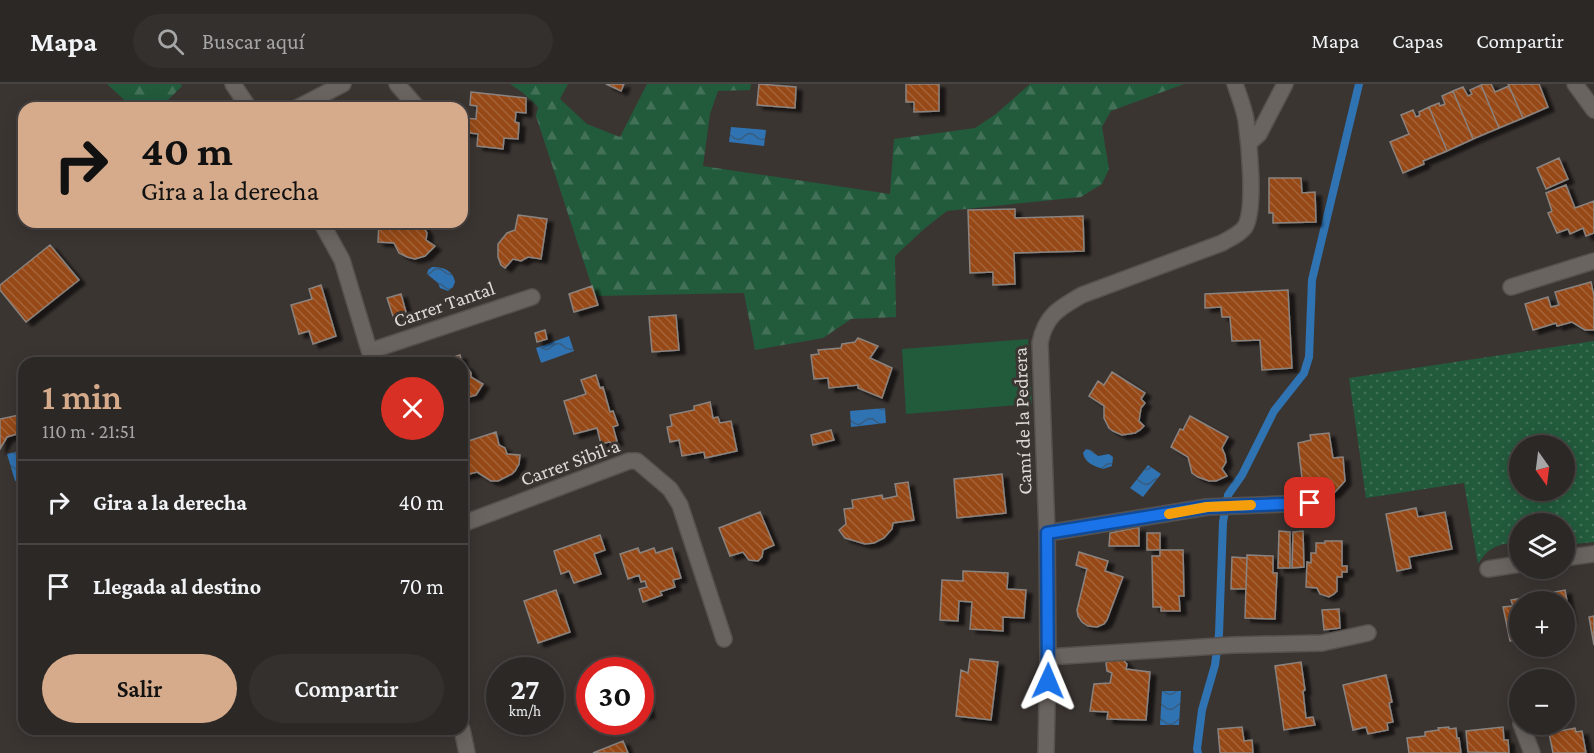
<!DOCTYPE html>
<html lang="es">
<head>
<meta charset="utf-8">
<style>
  body { margin:0; font-family:"Crimson Pro",serif; background:#34302e; color:#f1f3f6; height:100vh; display:flex; flex-direction:column; font-size:22px; white-space:nowrap }
  * { box-sizing:border-box; margin:0 }
  p { font-size:20px; color:#a6a6a7 }
  .icon { flex:none; width:33px; height:33px; fill:none; stroke:currentColor; stroke-width:2; stroke-linecap:round; stroke-linejoin:round }
  .map { position:relative; flex:1; overflow:hidden }
  .sheet { position:absolute; left:18px; top:273px; width:450px; height:378px; display:flex; flex-direction:column; background:#2c2826; border-radius:18px; box-shadow:0 3px 15px #0003,0 0 0 2px #484443 }
  .sheet>* { flex:none }
  .top-card { position:absolute; left:18px; top:18px; width:450px; height:126px; border-radius:18px; box-shadow:0 3px 15px #0003,0 0 0 2px #484443; background:#d6ab8b; color:#111; overflow:hidden }
  .needle { width:39px; rotate:166deg }
  .fabs { position:absolute; left:1509px; top:351px; display:grid; gap:12px }
  .fabs a { display:grid; place-items:center; width:66px; height:66px; border-radius:50%; background:#2c2826; box-shadow:0 3px 15px #0003,0 0 0 2px #484443; font-size:30px }
  .speed { position:absolute; left:486px; top:573px; display:flex; gap:12px; font-size:30px; font-weight:700; text-align:center }
  .speed>* { display:grid; place-content:center; width:78px; height:78px; border-radius:50%; background:#2c2826; box-shadow:0 3px 15px #0003,0 0 0 2px #484443; line-height:1 }
  .speed small { font-size:15px; font-weight:400 }
  .speed .limit { border:9px solid #d22; background:#fff; color:#111 }
  .pin { position:absolute; display:grid; place-items:center; width:51px; height:51px; color:#fff; margin:-26px; border-radius:12px; box-shadow:0 3px 9px #0006 }
  .me { position:absolute; width:66px; margin:-33px; rotate:1deg; stroke-linejoin:round; filter:drop-shadow(0 0 4px #0008) }
  .turn { display:flex; align-items:center; gap:21px; height:126px; padding:0 24px; font-size:27px }
  .turn .icon { width:78px; height:78px; stroke-width:2.5 }
  .turn b { display:block; font-size:42px; line-height:51px }
  .round { display:grid; place-items:center; flex:none; width:63px; height:63px; border-radius:32px; background:#34302e }
  .summary { display:flex; align-items:center; justify-content:space-between; height:102px; padding:0 24px }
  h1 { font-size:36px; font-weight:600; line-height:45px; color:#d6ab8b }
  .action { display:flex; gap:12px; margin-top:auto; padding:12px 24px }
  .action a { flex:1; height:69px; border-radius:36px; background:#d6ab8b; color:#111; font-size:24px; font-weight:600; line-height:69px; text-align:center }
  .action a+a { background:#34302e; color:#f1f3f6 }
  ul { padding:0; list-style:none }
  li { display:flex; align-items:center; gap:18px; height:84px; padding:0 24px; border-top:2px solid #484443 }
  li div { flex:1 }
  li b { display:block; font-size:22px }
  li em { font-style:normal }
  header { display:flex; align-items:center; gap:36px; box-sizing:border-box; height:84px; padding:0 30px; background:#2c2826; border-bottom:2px solid #484443 }
  header strong { font-size:28px }
  nav { display:flex; gap:33px; margin-inline-start:auto; font-size:21px }
  .search { width:420px; height:54px; background:#34302e; display:flex; align-items:center; gap:15px; box-sizing:border-box; padding:0 21px; border-radius:33px; color:#a6a6a7; font-size:22px }
  .map>svg:first-child { display:block }
  .grass { fill:url(#grass-dots); fill-rule:evenodd }
  .forest { fill:url(#forest-firs) }
  .park { fill:#225a3c }
  .water { fill:url(#water-waves) }
  .lines { fill:none; stroke-linecap:round; stroke-linejoin:round }
  .stream { stroke:#2f73b2; stroke-width:8 }
  .building { fill:url(#building-back-hatch); stroke:#8a837f; stroke-width:1.5; filter:url(#shadow) }
  .minor-casing { stroke:#56514e; stroke-width:18 }
  .minor { stroke:#6a6460; stroke-width:15 }
  .route-casing { stroke:#114b97; stroke-width:15 }
  .route { stroke:#1a73e8; stroke-width:10 }
  .slow { stroke:#f59e0b; stroke-width:10 }
  .labels { text-anchor:middle; stroke-width:6; stroke-linejoin:round; paint-order:stroke }
  .street-label { font-size:20px; fill:#ddd9d7; stroke:#3b3532 }
</style>
</head>
<body>
<header>
<strong>Mapa</strong>
<div class="search"><svg class="icon" aria-label="search" viewBox="0 0 24 24"><circle cx="10" cy="10" r="6"/><path d="M15 15l6 6"/></svg>Buscar aquí</div>
<nav><a>Mapa</a><a>Capas</a><a>Compartir</a></nav>
</header>
<div class="map">
<svg width="1594" height="669" viewBox="0 0 1594 669">
  <defs>
    <pattern id="grass-dots" width="8" height="8" patternUnits="userSpaceOnUse" patternTransform="scale(1.5)"><rect width="8" height="8" fill="#225a3c"/><path d="M2 2h.1M6 6h.1" fill="none" stroke="#427157" stroke-width="1.8" stroke-linecap="round"/></pattern>
    <pattern id="forest-firs" width="22" height="20" patternUnits="userSpaceOnUse" patternTransform="scale(1.5)"><rect width="22" height="20" fill="#225a3c"/><path d="M5 1l3.5 6h-7zM16 11l3.5 6h-7z" fill="#427157"/></pattern>
    <pattern id="water-waves" width="16" height="10" patternUnits="userSpaceOnUse" patternTransform="scale(1.5)"><rect width="16" height="10" fill="#2f73b2"/><path d="M0 5q4-4 8 0t8 0" fill="none" stroke="#385c7f"/></pattern>
    <pattern id="building-back-hatch" width="6" height="6" patternUnits="userSpaceOnUse" patternTransform="scale(1.5)"><rect width="6" height="6" fill="#964917"/><path d="M-1 5l2 2M0 0l6 6M5-1l2 2" fill="none" stroke="#a46338"/></pattern>
    <filter id="shadow"><feDropShadow dx="6" dy="4" stdDeviation="1.5" flood-color="#0009"/></filter>
  </defs>
  <rect width="100%" height="100%" fill="#3b3532"/>
  <path class="grass" d="M1594,257V458L1565,461L1564,440H1520L1519,458C1499,460 1489,462 1478,480L1464,399L1366,414L1349,294ZM1520,362H1564V406H1520Z"/>
  <path class="forest" d="M107,0H181L182,2L160,24H133Z
    M510,0H568L560,15L587,40L620,53L647,0H751L750,6L718,7L710,30L703,82L890,110L894,55L975,44L996,30L1030,0H1184L1111,27L1102,43L1109,85L1102,100L1081,113L947,127L924,145L895,172L896,233L851,235L823,254L755,266L744,209L595,212L536,32L538,23L522,8Z"/>
  <path class="park" d="M1028,255L1032,320L906,330L902,265Z"/>
  <path class="water" d="M731,43L766,46L764,62L729,58Z
    M432,183C443,183 453,186 455,198L453,203L448,207L440,204L438,199L427,190L428,186Z
    M569,252L574,267L541,279L536,264Z
    M885,324L886,339L851,343L850,327Z
    M1086,365L1091,366L1098,372L1109,370L1113,373L1112,382L1103,385C1094,382 1085,379 1083,369Z
    M24,366V394L15,397L7,370Z
    M1148,381L1161,390L1143,413L1130,404Z
    M1162,607H1181L1179,641H1160Z"/>
  <g class="lines">
    <path class="stream" d="M1198,669L1197,665L1202,626L1215,581L1219,550L1223,438L1228,411L1242,391L1274,327L1304,289L1309,273L1312,196L1359,0"/>
  </g>
  <path class="building" d="M606,0H624L621,7Z
    M759,0L796,3L795,24L757,21Z
    M906,0H939V27L914,28V18H906Z
    M1483,0H1491L1495,8L1509,2L1523,34L1499,44L1481,1Z
    M1508,0H1539L1548,23L1523,34Z
    M1481,1L1499,44L1473,55L1453,7L1463,3L1468,12L1472,10L1470,6Z
    M1453,7L1473,55L1447,67L1429,23L1439,19L1440,22L1445,20L1442,12Z
    M471,8L526,14V29L516,28L515,38L519,39L518,55L504,54L503,65L477,62L478,50L462,48L464,34L476,35L477,22L470,21Z
    M1429,23L1447,67L1423,77L1424,80L1403,89L1390,58L1409,50L1401,31L1413,26L1416,33L1420,31L1419,28Z
    M1559,74L1568,95L1546,105L1537,84Z
    M1269,94H1301L1302,109L1315,108L1316,138L1273,139V129H1269Z
    M1566,101L1575,124L1594,117V149L1586,152L1583,144L1570,150L1568,145L1557,149L1548,129L1552,127L1546,109Z
    M1015,125V134L1083,132L1084,167L1014,169L1015,200L993,201V188L970,189L968,126Z
    M518,131L547,135L541,175L528,173L521,177L513,175L505,184L501,181L498,173V160L507,149L515,146Z
    M379,138H423V142L427,149L426,156L435,162L425,172L415,175L407,173L399,169L394,159L378,158Z
    M50,161L79,196L26,238L0,206V201Z
    M1591,198L1594,212V246H1585L1572,238L1557,242L1556,239L1533,246L1525,220L1548,213L1551,223L1559,221L1555,208Z
    M321,201L336,252L313,260L309,247L299,250L291,221L312,215L309,205Z
    M592,202L598,221L574,228L569,210Z
    M1288,206L1292,284L1262,286L1260,256L1232,257L1230,233H1222L1221,223L1205,224V210Z
    M401,210L406,228L393,232L387,214Z
    M676,231L679,266L652,268L649,233Z
    M545,246L547,255L537,258L535,249Z
    M858,254L878,262L870,274L892,284L882,314L858,304V301L829,304L828,294L814,295L811,271L819,270L818,266L841,264L842,260L855,258Z
    M460,271L462,279H434Z
    M462,280L467,283L471,289V293L483,300L476,311L465,314H462Z
    M1112,288L1145,309L1141,315L1145,319L1141,324L1139,337L1144,342L1140,346L1135,349L1122,351L1113,347L1109,344L1104,334V322L1089,312L1098,297L1104,301Z
    M596,291L600,304L603,303L610,328L613,327L618,341L613,343L617,357L611,359L609,358L601,360L597,344L574,350L564,317L586,310L581,296Z
    M710,318L713,334L718,333L720,339L731,337L737,367L705,374L704,368L682,372L679,356L670,358L667,343L672,342L670,331L694,326V322Z
    M24,330V348L7,353L0,365V335Z
    M1190,332L1228,353L1222,364L1225,371L1226,378L1222,385L1227,392L1216,397H1209L1198,393L1192,389L1188,373L1171,363L1180,345L1183,346Z
    M831,346L834,356L813,361L811,351Z
    M496,348L499,361L505,364L507,370L520,371L519,380L515,387L512,390L498,397H491L477,388L462,392V359Z
    M1329,349L1333,374L1343,373L1345,397L1334,409L1322,412L1320,400L1303,403L1298,359L1311,356L1310,351Z
    M1002,390L1006,429L957,434L954,395Z
    M908,398L914,436L893,439L892,445L884,454L874,459L865,460L845,454L839,446L846,440L844,425L853,424L852,416L882,411L883,415L897,412L895,400Z
    M1416,424L1418,433L1445,428L1452,465L1409,473L1411,484L1397,487L1386,430Z
    M760,428L774,461L763,466L762,473L758,477L749,476L743,468L730,472L719,444Z
    M1139,443V462H1109L1110,449Z
    M1279,447L1290,448V484H1278Z
    M1303,447L1304,483L1292,484L1293,448Z
    M1147,449H1160V466H1147Z
    M600,451L605,466L594,470L601,490L574,499L569,487L561,490L554,467Z
    M1325,457H1342V482H1347V488H1342V493H1337V507L1334,510L1329,513L1320,510L1317,504L1306,503L1307,478L1311,479V469H1316V459H1325Z
    M638,464L640,469L654,464L656,469L672,464L681,494L673,496L675,503L660,508L662,511L643,518L639,505L647,503L645,497L641,498L639,491L628,495L620,470Z
    M1160,466H1183L1184,512H1179L1180,527H1161V523H1153L1152,472H1160Z
    M1079,468L1108,477L1105,487L1123,493L1107,536L1104,540L1097,543L1088,542L1082,538L1078,532L1077,526L1087,485L1076,481Z
    M1247,471L1273,472V489H1277L1275,535L1245,534Z
    M1232,473L1247,474L1246,505H1231Z
    M963,487L1008,489L1007,505L1026,506L1024,534L1003,533V547L970,545L972,518L959,517L958,537L940,536L942,496L963,497Z
    M556,506L570,548L538,559L524,517Z
    M1565,506L1570,534L1564,535V518H1520V556L1510,557L1503,523L1513,522L1511,516Z
    M1339,525L1340,544L1324,546L1322,526Z
    M1594,532V561L1589,533Z
    M1113,574H1121L1127,580L1126,585L1150,588L1146,636L1107,635L1108,628L1090,627L1094,600L1110,599L1112,589L1107,587L1106,579Z
    M970,575L998,578L991,636L956,632L961,586L968,589Z
    M1301,578L1305,606L1303,607L1306,634L1313,633L1315,641L1284,646L1275,582Z
    M1386,591L1392,618L1389,619L1393,638L1387,639L1388,646L1368,650L1366,643L1353,646L1343,601Z
    M640,606L644,608L649,630L640,632Z
    M1242,643L1244,657L1252,656L1253,669H1220L1218,645Z
    M1449,643V645L1456,644L1457,654H1459L1461,669H1409L1407,654L1425,652V648L1439,646L1438,644Z
    M1503,643L1504,656H1508L1509,669L1468,668L1466,647Z
    M1575,644L1576,648L1582,647L1586,669H1553L1549,649Z
    M623,657L628,669H593Z"/>
  <g class="lines">
    <defs>
      <path id="minor" d="M233,0L249,24
        M397,0L416,22
        M1575,0L1594,26
        M297,24L343,0
        M1249,59L1259,50L1285,0
        M321,138L342,176L373,279
        M1511,203L1594,177
        M370,267L532,213
        M462,440L629,377H637L670,405L680,421L724,555
        M1047,449L1207,423L1310,419
        M1564,474L1594,470
        M1488,485L1520,480
        M1048,573L1233,561L1322,559L1368,549
        M1521,640L1532,669
        M462,645L467,669
        M1046,669L1048,573L1047,449L1040,259C1045,232 1059,224 1082,211L1222,159C1230,154 1239,151 1245,143C1256,125 1249,58 1246,36C1244,24 1239,12 1235,0"/>
    </defs>
    <use href="#minor" class="minor-casing"/>
    <use href="#minor" class="minor"/>
  </g>
  <g class="lines">
    <defs>
      <path id="route" d="M1048,597L1047,449L1207,423L1310,419"/>
    </defs>
    <use href="#route" class="route-casing"/>
    <use href="#route" class="route"/>
    <path class="slow" d="M1169,430L1207,423L1251,421"/>
  </g>
  <g class="labels">
    <g class="street-label">
      <text transform="translate(444 220) rotate(-19)" y="7">Carrer Tantal</text>
      <text transform="translate(1022 337) rotate(-92)" y="7">Camí de la Pedrera</text>
      <text transform="translate(570 378) rotate(-20)" y="7">Carrer Sibil·a</text>
    </g>
  </g>
</svg>
<div class="fabs">
<a><svg class="needle" viewBox="-14 -14 28 28"><path d="M0-13l5 13h-10z" fill="#e53935"/><path d="M0 13l5-13h-10z" fill="#a6a6a7"/></svg></a>
<a><svg class="icon" aria-label="layers" viewBox="0 0 24 24"><path d="M12 4l9 5-9 5-9-5zM3 14l9 5 9-5"/></svg></a>
<a>+</a>
<a>−</a>
</div>
<div class="speed"><div>27<small>km/h</small></div><div class="limit">30</div></div>
<div class="pin" style="left:1310px;top:419px;background:#d93025"><svg class="icon" aria-label="arrive" viewBox="0 0 24 24"><path d="M6 21V4h12l-3 4 3 4H6"/></svg></div>
<svg class="me" style="left:1048px;top:597px" viewBox="-20 -20 40 40"><path d="M0-17L14 15 0 8-14 15z" fill="#1a73e8" stroke="#fff" stroke-width="4"/></svg>
<div class="top-card">
<div class="turn"><svg class="icon" aria-label="right" viewBox="0 0 24 24"><path d="M7 20v-9h11M14 6l5 5-5 5"/></svg><div><b>40 m</b>Gira a la derecha</div></div>
</div>
<section class="sheet">
<div class="summary"><div><h1>1 min</h1><p>110 m · 21:51</p></div><a class="round" style="background:#d93025;color:#fff"><svg class="icon" aria-label="close" viewBox="0 0 24 24"><path d="M6 6l12 12M18 6L6 18"/></svg></a></div>
<ul>
<li><svg class="icon" aria-label="right" viewBox="0 0 24 24"><path d="M7 20v-9h11M14 6l5 5-5 5"/></svg><div><b>Gira a la derecha</b></div><em>40 m</em></li>
<li><svg class="icon" aria-label="arrive" viewBox="0 0 24 24"><path d="M6 21V4h12l-3 4 3 4H6"/></svg><div><b>Llegada al destino</b></div><em>70 m</em></li>
</ul>
<div class="action"><a>Salir</a><a>Compartir</a></div>
</section>
</div>
</body>
</html>
